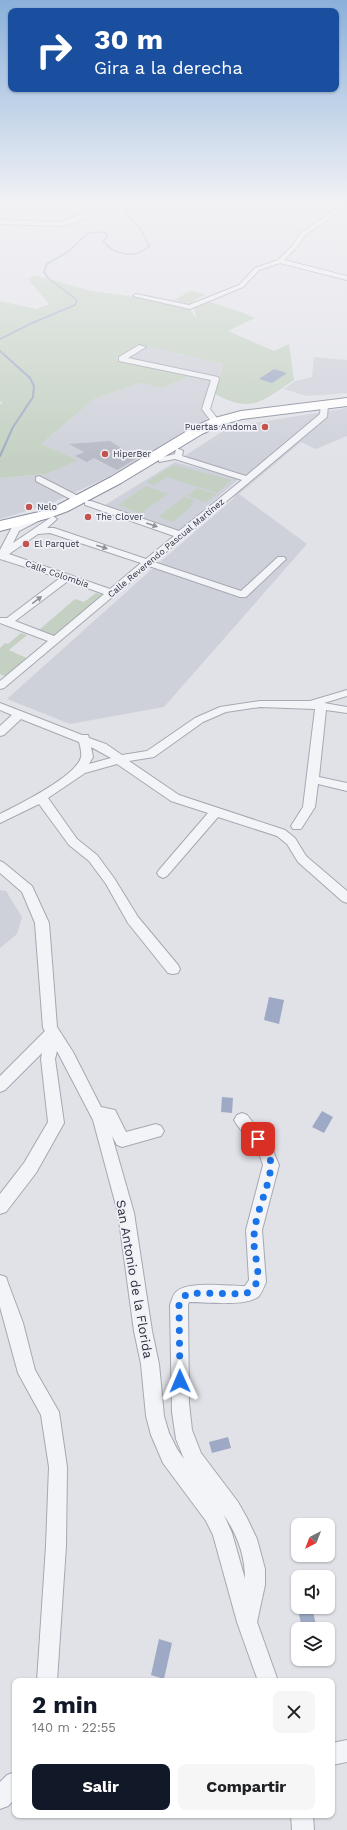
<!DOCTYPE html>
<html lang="es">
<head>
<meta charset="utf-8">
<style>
  body { margin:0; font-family:"Work Sans",sans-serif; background:#f6f6f6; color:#202124; height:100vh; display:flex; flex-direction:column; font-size:15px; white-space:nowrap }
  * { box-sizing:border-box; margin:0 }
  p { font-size:13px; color:#757577 }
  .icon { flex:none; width:22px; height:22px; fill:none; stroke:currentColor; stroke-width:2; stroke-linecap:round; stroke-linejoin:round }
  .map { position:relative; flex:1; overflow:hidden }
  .details { position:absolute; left:12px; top:1678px; width:323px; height:140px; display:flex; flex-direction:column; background:#fff; border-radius:8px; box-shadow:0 1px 3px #0004 }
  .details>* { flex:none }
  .hud { position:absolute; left:8px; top:8px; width:331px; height:84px; border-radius:8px; box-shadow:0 1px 3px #0004; background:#1a4fa0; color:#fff; overflow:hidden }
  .needle { width:26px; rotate:222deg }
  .buttons { position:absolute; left:291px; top:1518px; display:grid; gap:8px }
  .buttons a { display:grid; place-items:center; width:44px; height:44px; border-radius:8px; background:#fff; box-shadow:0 1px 3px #0004; font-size:20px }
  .pin { position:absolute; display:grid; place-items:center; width:34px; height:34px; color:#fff; margin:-17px; border-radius:8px; box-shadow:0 2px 6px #0006 }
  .me { position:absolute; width:44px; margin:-22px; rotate:359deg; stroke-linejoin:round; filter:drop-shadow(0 0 3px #0008) }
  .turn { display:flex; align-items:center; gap:14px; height:84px; padding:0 20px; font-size:18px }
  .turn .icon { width:52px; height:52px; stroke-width:2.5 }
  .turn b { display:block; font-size:28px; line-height:34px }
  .round { display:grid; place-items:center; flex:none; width:42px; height:42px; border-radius:8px; background:#f6f6f6 }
  .overview { display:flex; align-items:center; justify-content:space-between; height:68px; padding:0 20px }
  h1 { font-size:24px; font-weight:700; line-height:30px; color:#111827 }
  .primary-button { display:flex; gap:8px; margin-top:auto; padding:8px 20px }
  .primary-button a { flex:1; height:46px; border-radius:8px; background:#111827; color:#fff; font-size:16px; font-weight:700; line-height:46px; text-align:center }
  .primary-button a+a { background:#f6f6f6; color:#202124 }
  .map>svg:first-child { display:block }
  .built { fill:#cfd1da }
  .green { fill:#c4d1c2 }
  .water { fill:#9eaac5 }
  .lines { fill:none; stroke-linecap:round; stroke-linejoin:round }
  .stream-far1 { stroke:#9eaac5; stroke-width:1.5 }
  .stream { stroke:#9eaac5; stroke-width:2 }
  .building { fill:#b8bbc5 }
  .street-casing { stroke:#a6a8b2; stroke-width:2 }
  .highway-casing { stroke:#898e9e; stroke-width:2 }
  .street { fill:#f3f4f7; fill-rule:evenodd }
  .highway { fill:#fff; fill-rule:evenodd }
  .oneway { fill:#8e919b }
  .route { stroke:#1a73e8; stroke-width:7; stroke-dasharray:0 12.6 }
  .poi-dot { fill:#c3534f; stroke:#f0f1f6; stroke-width:1.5 }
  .labels { text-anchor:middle; stroke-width:3.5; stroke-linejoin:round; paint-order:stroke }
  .far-poi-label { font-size:9px; fill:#2a2e3f; stroke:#f0f1f6; text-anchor:start }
  .far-street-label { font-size:9px; fill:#2a2e3f; stroke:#f0f1f6 }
  .near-street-label { font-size:13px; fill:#2a2e3f; stroke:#f0f1f6 }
</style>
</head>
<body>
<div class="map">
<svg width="347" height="1830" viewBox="0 0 347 1830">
  <rect width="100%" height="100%" fill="#e1e2e8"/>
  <path class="built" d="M138,344L223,364L206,420L112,475L50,504L0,519V478L46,474L77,460L41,444L94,399L141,383L162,388L192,375L113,359Z
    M314,357L347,360V393L307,396L284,389L295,381L312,377Z
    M347,408V436L316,449L301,442L239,494L307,544L164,707L70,724L7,699L152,569L233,499L247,475L183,457L229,427Z
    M175,462L239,479L178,531L105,505Z
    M0,890L6,891L22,917L17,934L0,948Z"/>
  <path class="green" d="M34,275L92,291L164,301L190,309L197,320L193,304L204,300L235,310L255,318L228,331L274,351L289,344L294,380C262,401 252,414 215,394L223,364L138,344L114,359L193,375L162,388L141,383L94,399L41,444L78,460L46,474L0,478V404L3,403L0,401V301L36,309L49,304L28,279Z
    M190,291L205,294L189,304L174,300Z
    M173,465L232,480L217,493L167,477L154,485L146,482Z
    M146,486L168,494L140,514L118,505Z
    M197,488L216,494L206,502L187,496Z
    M184,497L195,500L190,504L193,505L173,522L158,517Z
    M96,593L103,595L55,636L39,630L75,599L84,602Z
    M21,633L27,635L9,650L31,660L9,678L0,674V648L5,643L8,644Z"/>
  <path class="water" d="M274,369L287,373L272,383L259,379Z
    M269,997L284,1000L279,1024L264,1020Z
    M222,1097L233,1098L232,1113L221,1112Z
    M322,1111L333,1117L324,1133L312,1127Z
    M228,1437L231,1448L212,1453L209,1442Z
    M296,1599H298V1607H312L316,1625L302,1629Z
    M159,1639L172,1643L164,1679L151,1675Z"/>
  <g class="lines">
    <path class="stream-far1" d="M0,339L32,323L75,305L77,300L48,278L44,272L47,264L69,251L88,233L98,232L106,233L107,237L103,241C114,255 136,260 149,246L142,231L125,213L129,206L132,205"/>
    <path class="stream" d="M0,351L30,378L34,386L33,397L13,427L0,456"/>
  </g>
  <path class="building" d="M110,441L137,458L117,470L94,458L87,462L75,456L84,452L69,444Z"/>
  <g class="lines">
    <defs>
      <path id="street" d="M104,205H112L76,222L63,226L0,224V220L63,222Z
        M341,205L347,206L304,236L297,247L284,260L347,276V280L280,263L259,270L243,287L190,309L133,296L136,294L189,305L239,285L255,268L278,260L293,245L300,234Z
        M139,345L146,347L128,358L218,377L219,379L210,409L220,422L219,424H213L202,409L211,380L119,361V357Z
        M321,403H324L328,405L327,417L154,562L241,591L278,557H284L286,559L284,561L246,597H240L149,566L4,688L0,689V681L48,641L0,623V618H7L60,578L0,559V550L12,527L39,515H45L46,517L19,531L13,543L53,516L57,519L47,528H54L146,559L174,536L85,505V501H91L179,531L242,480L175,459L159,462V458L175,454L176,449H179L183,451L182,456L246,476L320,414ZM50,533L141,563L110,589L9,554L38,534ZM68,581L104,594L54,636L15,621Z
        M39,476L82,498L83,500L82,502H76L36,481V477Z
        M347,690V696L324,703L347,707V713L326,710L319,777L347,783V791L318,784L315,807L301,829H293L291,826L303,807L315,709L260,707L226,712L203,722L154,757L129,761L179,795L285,830L295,838L306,856L347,891V903L342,901L298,862L287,844L277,836L218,817L167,876L163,878L159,876L157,873L159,870L208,813L171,801L117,764L85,773L48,798L77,839L97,855L114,878L138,917L178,965L180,969L178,973L173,974L168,973L128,923L106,884L89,861L69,845L39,804L0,823V814C18,805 77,776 81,757C82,753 80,746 79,742L21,719L4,735L0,736V726L12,715L0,710V703L82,735H88L89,738L106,744L122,755L147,751L195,718L220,707L260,701H310ZM91,747L111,758L89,764L93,757Z
        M0,861L4,863L32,886L49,923L57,1027L73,1052L101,1107L115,1110L126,1132L156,1124L161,1126L164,1131L161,1136L122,1147L117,1145L112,1136L134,1213L152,1331L159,1364L164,1416L169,1433L177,1449L184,1459L176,1439L172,1412L170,1305C172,1300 173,1294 177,1291C189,1281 228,1286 245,1286L249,1280L246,1230L263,1165L259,1153L237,1125L234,1120L237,1115L242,1113L247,1115L270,1144L279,1165L262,1230L266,1282C264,1287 262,1292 259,1296C248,1307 205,1302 189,1302L188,1305L189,1403L192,1430L201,1453L238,1502L247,1518L257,1539L265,1569V1585L257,1622L278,1681H258L237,1622L213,1535L206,1521L163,1463L151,1435L146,1416L141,1364L134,1331L118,1213L93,1120L57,1051L55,1059L64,1123L36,1173L6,1212L0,1214V1194L24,1163L48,1122L41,1059L42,1053L5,1090L0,1092V1076L45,1031L43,1028L35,923L22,892L0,873ZM224,1515C237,1535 245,1554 245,1579L232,1533Z
        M0,1275L6,1277L8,1283L23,1323L35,1370L59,1412L67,1467L66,1546L57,1681H37L46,1546L49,1467L41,1415L18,1373L0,1307Z
        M347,1740V1762L332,1765V1743Z
        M15,1772V1799L8,1806L0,1809V1782L7,1775Z
        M291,1815H313L314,1830H292Z"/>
      <path id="highway" d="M347,398V406L242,419L221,425L202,434L121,483L68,511L49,518L0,531V521L39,512L58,505L111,477L192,428L211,419L241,411Z"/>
    </defs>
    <use href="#street" class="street-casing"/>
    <use href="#highway" class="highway-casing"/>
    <use href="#street" class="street"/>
    <use href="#highway" class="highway"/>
  </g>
  <defs><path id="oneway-solid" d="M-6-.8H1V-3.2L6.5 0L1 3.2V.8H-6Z"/></defs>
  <g class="oneway">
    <use href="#oneway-solid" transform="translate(152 525) rotate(19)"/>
    <use href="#oneway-solid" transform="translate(102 547) rotate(18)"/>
    <use href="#oneway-solid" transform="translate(37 600) rotate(-37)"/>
  </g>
  <linearGradient id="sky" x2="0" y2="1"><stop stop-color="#8ab0da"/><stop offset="0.44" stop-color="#f2f2f5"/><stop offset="1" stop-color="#f2f2f5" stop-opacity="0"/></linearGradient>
  <rect width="347" height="461" fill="url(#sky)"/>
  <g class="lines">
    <path class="route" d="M180,1381L179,1305L181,1298L190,1293L245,1294C267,1284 254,1261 254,1242C253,1215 269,1191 271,1165L270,1157L258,1139"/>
  </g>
  <g class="poi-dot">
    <circle cx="265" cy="427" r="4"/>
    <circle cx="105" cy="454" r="4"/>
    <circle cx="29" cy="507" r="4"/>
    <circle cx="88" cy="517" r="4"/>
    <circle cx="26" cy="544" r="4"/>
  </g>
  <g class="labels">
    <g class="far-poi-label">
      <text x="257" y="430" text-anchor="end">Puertas Andoma</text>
      <text x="113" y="457">HiperBer</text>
      <text x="37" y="510">Nelo</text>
      <text x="96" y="520">The Clover</text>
      <text x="34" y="547">El Parquet</text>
    </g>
    <g class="far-street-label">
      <text transform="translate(166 548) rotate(-40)" y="3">Calle Reverendo Pascual Martínez</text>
      <text transform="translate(57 574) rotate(19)" y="3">Calle Colombia</text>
    </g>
    <g class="near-street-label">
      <text transform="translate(135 1279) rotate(80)" y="5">San Antonio de la Florida</text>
    </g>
  </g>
</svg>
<div class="buttons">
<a><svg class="needle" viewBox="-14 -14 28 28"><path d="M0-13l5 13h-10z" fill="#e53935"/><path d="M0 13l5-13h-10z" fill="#757577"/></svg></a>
<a><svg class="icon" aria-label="sound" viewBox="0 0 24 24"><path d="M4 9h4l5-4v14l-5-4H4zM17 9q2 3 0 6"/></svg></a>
<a><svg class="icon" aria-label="layers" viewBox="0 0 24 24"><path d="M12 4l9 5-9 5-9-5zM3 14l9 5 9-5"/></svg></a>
</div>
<div class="pin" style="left:258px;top:1139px;background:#d93025"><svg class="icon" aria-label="arrive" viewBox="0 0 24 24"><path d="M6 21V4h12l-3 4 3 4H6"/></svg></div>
<svg class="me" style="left:180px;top:1381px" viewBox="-20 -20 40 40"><path d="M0-17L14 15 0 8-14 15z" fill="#1a73e8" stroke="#fff" stroke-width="4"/></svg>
<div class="hud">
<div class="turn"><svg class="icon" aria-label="right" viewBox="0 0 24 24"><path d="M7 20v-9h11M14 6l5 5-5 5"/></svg><div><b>30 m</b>Gira a la derecha</div></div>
</div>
<section class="details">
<div class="overview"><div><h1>2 min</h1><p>140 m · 22:55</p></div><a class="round"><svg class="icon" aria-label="close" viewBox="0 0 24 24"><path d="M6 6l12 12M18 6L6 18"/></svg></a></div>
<div class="primary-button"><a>Salir</a><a>Compartir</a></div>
</section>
</div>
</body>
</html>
